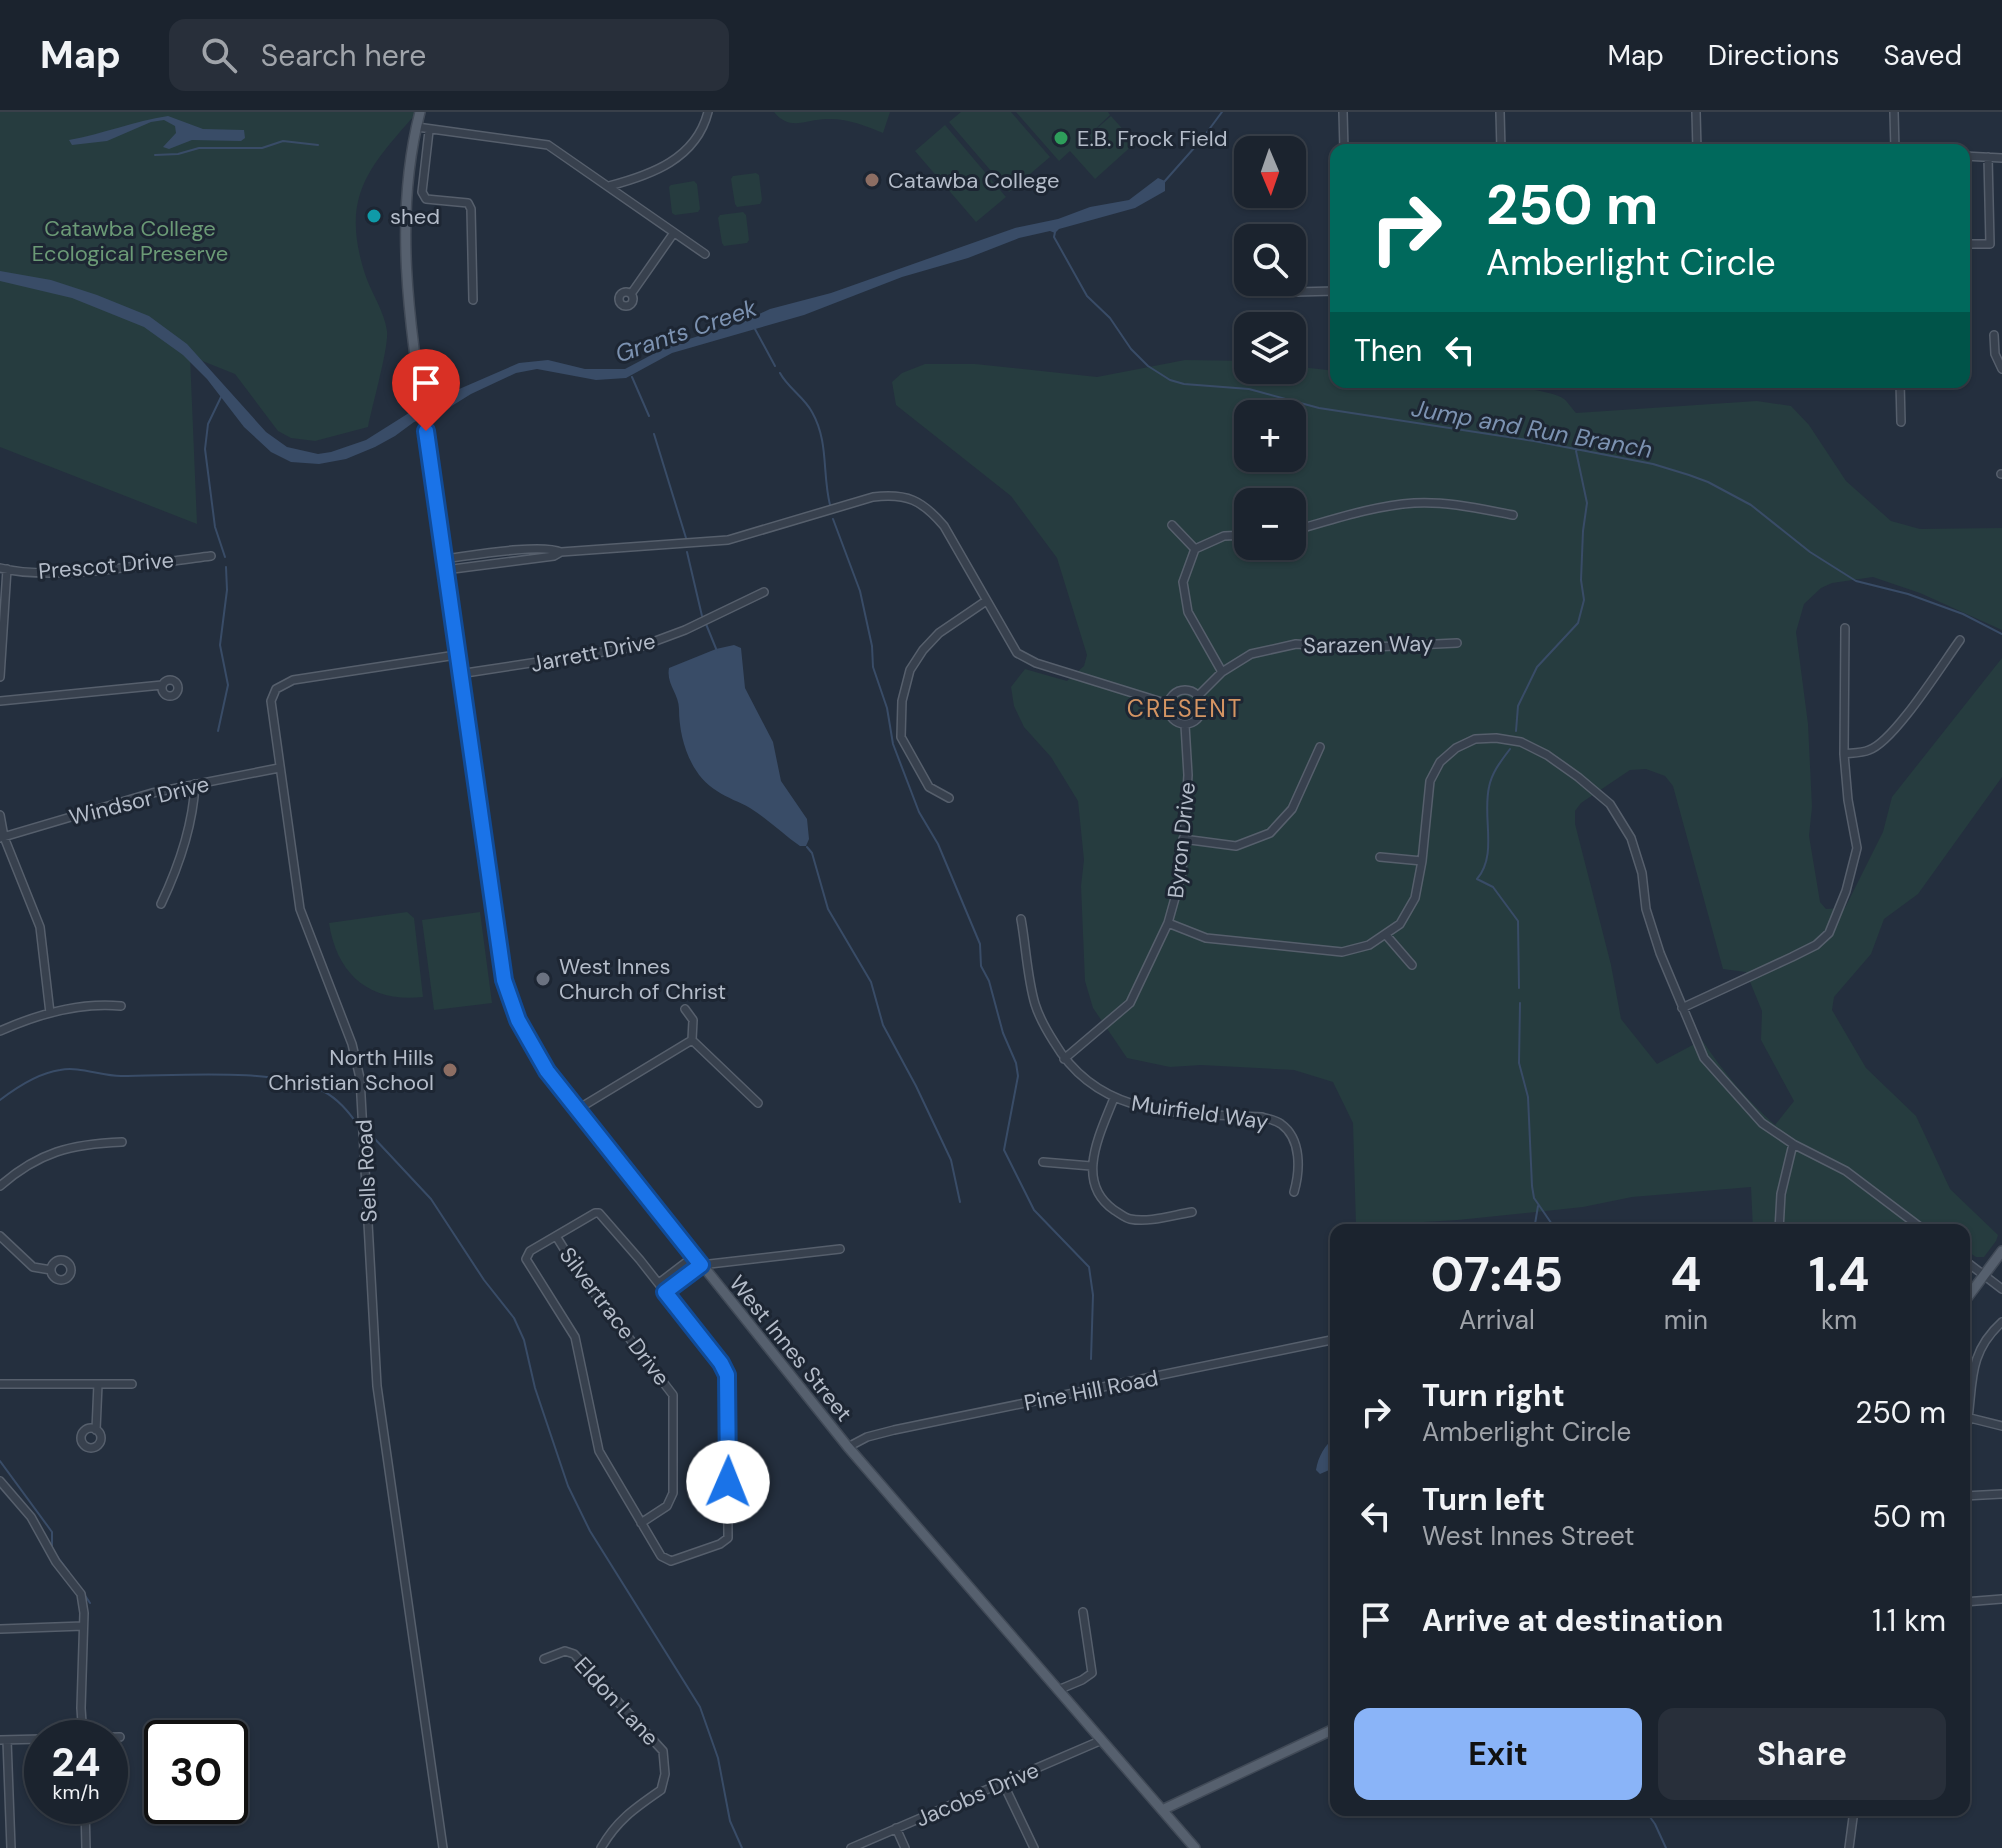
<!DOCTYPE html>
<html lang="en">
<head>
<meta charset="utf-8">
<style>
  body { margin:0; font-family:"DM Sans",sans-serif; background:#282f3a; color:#f1f3f6; height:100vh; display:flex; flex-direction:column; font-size:30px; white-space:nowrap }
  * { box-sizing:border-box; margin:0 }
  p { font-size:26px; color:#a0a4aa }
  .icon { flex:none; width:44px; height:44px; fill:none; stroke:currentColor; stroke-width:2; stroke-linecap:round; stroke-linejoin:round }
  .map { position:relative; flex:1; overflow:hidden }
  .side { position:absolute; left:1330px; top:1112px; width:640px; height:592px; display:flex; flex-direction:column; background:#1b232e; border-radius:16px; box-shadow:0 2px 6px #0004,0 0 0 2px #39404a }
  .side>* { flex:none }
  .banner { position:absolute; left:1330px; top:32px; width:640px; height:244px; border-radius:16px; box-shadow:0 2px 6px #0004,0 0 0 2px #39404a; background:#00695c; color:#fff; overflow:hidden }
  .needle { width:52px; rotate:178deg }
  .fabs { position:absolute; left:1234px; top:24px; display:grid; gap:16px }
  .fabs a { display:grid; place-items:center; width:72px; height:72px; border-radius:16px; background:#1b232e; box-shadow:0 2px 6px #0004,0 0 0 2px #39404a; font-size:40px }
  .speed { position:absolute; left:24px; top:1608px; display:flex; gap:16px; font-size:40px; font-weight:700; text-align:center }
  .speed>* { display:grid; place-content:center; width:104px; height:104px; border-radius:50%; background:#1b232e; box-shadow:0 2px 6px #0004,0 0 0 2px #39404a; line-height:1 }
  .speed small { font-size:20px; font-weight:400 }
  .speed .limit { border:4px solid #111; border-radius:12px; background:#fff; color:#111 }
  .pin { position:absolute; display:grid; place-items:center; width:68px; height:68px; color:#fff; margin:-82px -34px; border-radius:50% 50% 50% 0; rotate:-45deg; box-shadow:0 0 8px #0007 }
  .pin .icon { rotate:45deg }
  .me { position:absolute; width:88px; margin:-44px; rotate:1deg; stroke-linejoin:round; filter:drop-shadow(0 0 6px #0008) }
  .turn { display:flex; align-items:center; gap:28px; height:168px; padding:0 24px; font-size:36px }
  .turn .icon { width:104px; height:104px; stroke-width:2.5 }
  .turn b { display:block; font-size:56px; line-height:68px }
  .then { display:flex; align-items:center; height:76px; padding:0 24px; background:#0003; gap:16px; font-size:30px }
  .eta { display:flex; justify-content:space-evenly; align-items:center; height:136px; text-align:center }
  .eta b { font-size:48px; font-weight:700; line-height:56px }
  .button { display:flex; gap:16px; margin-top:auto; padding:16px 24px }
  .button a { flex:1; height:92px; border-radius:16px; background:#8ab4f8; color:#111; font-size:32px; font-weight:700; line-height:92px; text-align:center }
  .button a+a { background:#282f3a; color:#f1f3f6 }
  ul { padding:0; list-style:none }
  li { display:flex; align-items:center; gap:24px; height:104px; padding:0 24px }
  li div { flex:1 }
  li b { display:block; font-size:30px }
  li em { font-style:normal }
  header { display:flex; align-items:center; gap:48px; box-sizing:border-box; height:112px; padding:0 40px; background:#1b232e; border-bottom:2px solid #39404a }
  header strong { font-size:38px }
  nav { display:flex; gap:44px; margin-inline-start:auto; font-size:28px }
  .search { width:560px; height:72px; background:#282f3a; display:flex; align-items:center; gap:20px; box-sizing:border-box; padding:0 28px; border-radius:16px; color:#a0a4aa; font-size:30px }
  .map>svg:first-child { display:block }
  .green { fill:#263c3f; fill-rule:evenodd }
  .water { fill:#394c67 }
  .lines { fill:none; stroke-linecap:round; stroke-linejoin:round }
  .stream { stroke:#394c67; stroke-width:2 }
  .minor-casing { stroke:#565f6c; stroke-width:10 }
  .major-casing { stroke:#414a57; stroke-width:12 }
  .minor { stroke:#38414e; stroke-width:7 }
  .major { stroke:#56606e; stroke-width:9 }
  .route-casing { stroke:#114b97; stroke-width:20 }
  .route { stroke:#1a73e8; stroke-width:14 }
  .leisure-dot { fill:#2e9e5b; stroke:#1d2633; stroke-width:3 }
  .education-dot { fill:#8d6e63; stroke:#1d2633; stroke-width:3 }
  .culture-dot { fill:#0f9aa8; stroke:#1d2633; stroke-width:3 }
  .worship-dot { fill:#6b7280; stroke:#1d2633; stroke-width:3 }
  .labels { text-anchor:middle; stroke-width:6; stroke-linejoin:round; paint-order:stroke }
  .poi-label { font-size:22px; fill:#b4bcc9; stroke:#1d2633; text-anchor:start }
  .park-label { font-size:22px; fill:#6b9a76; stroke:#1d2633 }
  .street-label { font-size:22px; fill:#b4bcc9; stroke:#1d2633 }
  .water-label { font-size:24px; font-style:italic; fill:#7c92b1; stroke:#1d2633 }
  .neighbourhood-label { font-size:24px; letter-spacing:2px; fill:#d59563; stroke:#1d2633 }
</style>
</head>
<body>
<header>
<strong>Map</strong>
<div class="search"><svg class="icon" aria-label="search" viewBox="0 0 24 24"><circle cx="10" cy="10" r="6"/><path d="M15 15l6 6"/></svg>Search here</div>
<nav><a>Map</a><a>Directions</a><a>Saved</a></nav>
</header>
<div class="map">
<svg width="2002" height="1736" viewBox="0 0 2002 1736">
  <rect width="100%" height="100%" fill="#242f3e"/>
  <path class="green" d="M0,0H415L414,4C366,58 341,87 365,162C371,181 384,198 387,219C389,235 372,294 368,315L315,329L291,326L278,319L235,262L190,244L197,412L0,335Z
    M774,0H890L883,21C866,14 847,6 827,7C807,7 790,20 774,0Z
    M961,0H1011L1050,45L1009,80L949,10Z
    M1016,0H1108L1110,3L1087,25L1111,4L1135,31L1095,67L1070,39L1059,49Z
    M945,13L1006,85L976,110L915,39Z
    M756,61L759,63L762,88L760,92L737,95L735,92L731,67L733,64Z
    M694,69L697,72L700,97L698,100L675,103L672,101L669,75L671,73Z
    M743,100L746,103L749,128L747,131L724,134L722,131L718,106L720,103Z
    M1185,248L1248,249V258H1292V254L1336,259V270C1374,270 1539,268 1564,287C1568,290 1572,297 1576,301L1757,289L1791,294L1809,313L1846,369L1891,409L1920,417L2002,416V518L1920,481L1873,465L1832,471L1821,476L1804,492L1796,520L1808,612L1812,695L1809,724L1820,790L1826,797L1845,796L1883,720L1892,685L2002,546V665L1918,782L1884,807L1871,842L1834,885L1832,898L1866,956L1916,1004L1950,1077L1998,1123L1996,1129L1984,1145H1976L1964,1137V1118H1804L1795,1112L1774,1118H1753L1751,1075L1632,1085L1583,1095L1458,1108L1356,1114L1353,1011L1333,970L1294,958L1201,953L1170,955L1127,946L1093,896L1085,869L1081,774L1084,748L1078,689L1051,645L1024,615L1014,594L1011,575L1025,557L1067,569L1084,554L1087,543L1057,446L1011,384L896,293L892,270L902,261L925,252H975L1097,265ZM1248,302H1292V346H1248ZM1248,390H1292V434H1248ZM1646,657L1665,664L1673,674L1723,857L1746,860L1762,899L1761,928L1794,989L1775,1013C1747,988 1723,960 1702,928L1657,952L1621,907L1611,853L1575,712V699L1581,691L1630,658Z
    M407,800L414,806L423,885C370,891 337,863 329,811Z
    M480,800L492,891L434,898L422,808Z"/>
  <path class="water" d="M168,4L203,17L244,18L245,26L241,29L192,28L169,37L163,35L176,21L175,14L164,8L151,10L107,29L72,33L69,28C103,22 134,9 168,4Z
    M1158,66L1165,69V79L1135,96L1059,117L1055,121L1050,119L1019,126L968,146L902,165L804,203L672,241L626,266L596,268L537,257L516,261L471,282L442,300L414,310L395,324L375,335L346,347L319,352L291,350L271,340L244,315L207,267L183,243L144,215L72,186L0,169V159L51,168L97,183L149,204L187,232L266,320L287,335L318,342L331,340L366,328L420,294L519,251L548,248L585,257H625L670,233L740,211L770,197L831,181L1015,116L1058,107L1090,95L1129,88Z
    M734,533L741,536L745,576L773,630L781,669L807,707L809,727L806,734H800C783,722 768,707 750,696C740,690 727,686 717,679C690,663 679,626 679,597C679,582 666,572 669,556L716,537Z
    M1336,1325V1355L1320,1362L1316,1358C1318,1345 1325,1332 1336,1325Z"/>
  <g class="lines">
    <path class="stream" d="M155,43L178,42L199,36H262L283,29L318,33
      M1164,70L1202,27L1222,0
      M1055,120L1054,125L1087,184L1110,206L1131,237L1148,254L1170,268L1184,272L1249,277L1319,296L1534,329L1653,352L1689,363L1708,370L1751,393L1810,440L1856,469L1908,482L1963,502L2002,522
      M755,217L775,254
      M780,261C788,276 804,285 812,300C829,330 822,361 830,393
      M632,265L649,304
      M221,285L208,312L205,337L215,415L225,445
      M654,322L686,426
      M833,407L860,479L872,534L873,555L887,596L893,632L919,700L938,732L980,832L981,854L989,869L1003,921L1016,951L1018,964L1004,1038L1034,1098L1089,1155L1093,1183L1091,1247
      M687,440L702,504
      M706,512L717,539
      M218,619L228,573L220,533L227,478L226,455
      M1516,619L1518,594L1537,555L1578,511L1584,488L1581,468L1583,419L1587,391L1576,339
      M1510,637C1501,649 1492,660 1489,675C1482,706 1498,742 1477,767L1493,775L1518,809L1519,876
      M807,735L812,741L828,797L871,870L883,913L916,974L951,1048L960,1090
      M1520,891L1519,951L1528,985L1532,1074L1534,1086L1556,1118
      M0,988C17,975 38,961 60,958C79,954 101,964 121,964C177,964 273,955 323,979C338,987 348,999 358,1013
      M374,1026L431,1087L484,1168L514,1206L524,1228L535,1276L568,1374L590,1419L700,1595L718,1646L730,1709L742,1736
      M1534,1118L1538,1094
      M0,1349L52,1420V1438
      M56,1443L69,1460
      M84,1482L90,1491
      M1645,1698L1655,1712L1666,1736"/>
    <defs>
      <path id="minor" d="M1343,0L1344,38
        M1500,0L1501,38
        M1696,0L1697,38
        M1894,0L1895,38
        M417,15L548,33L705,142
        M429,19L422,80L426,87L468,91L471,97L473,188
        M1964,44L2002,46
        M609,74C651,63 696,47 708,0
        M1964,132H1990L1988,45
        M1295,180L1336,179
        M619 187a7 7 0 1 1 14 0a7 7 0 1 1-14 0Z
        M631,182L673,122
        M1994,223L1995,242L2002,257
        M1900,270L1901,310
        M2001,362H2002
        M1172,413L1195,437
        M1292,419C1332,408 1372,394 1414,391C1447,389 1481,397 1513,403
        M561,440L728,428L873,385C907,381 922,388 944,414L1017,541L1036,551L1168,592
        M443,447C469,444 540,431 561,440L554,444L445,458
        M0,456C56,470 152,451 211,444
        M1222,560L1188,500L1183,470L1195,437L1224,424L1248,423
        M459,562L642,534L685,518L764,480
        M0,565L7,457
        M162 576a8 8 0 1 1 16 0a8 8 0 1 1-16 0Z
        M1168 595a17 17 0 1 1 34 0a17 17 0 1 1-34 0Z
        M1198,584L1222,560L1251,542L1296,532L1352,536L1457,531
        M0,589L162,573
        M1844,642C1852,641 1862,641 1869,638C1894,630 1943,551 1960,528
        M949,686L929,675L901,625L902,589L910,558L923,538L939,521L986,489
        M0,703L4,725L40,815L50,901
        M0,726L152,681L279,656
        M1183,727L1236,734L1270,721L1292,697L1320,635
        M1380,745L1422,749
        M161,792C179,754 193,714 195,672
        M1021,807C1026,834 1027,865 1035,892C1039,905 1047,919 1054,930C1100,1008 1182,1001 1262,1005C1268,1007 1276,1008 1281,1012C1302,1027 1300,1059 1294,1080
        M1168,811L1206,826L1342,840L1369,833L1400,812L1415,786L1422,749L1430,669L1440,650L1456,636L1475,627L1496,626L1521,630L1547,643L1578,665L1610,692L1631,726L1642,761L1646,797L1660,841L1704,946L1762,1011L1793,1032L1846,1059L1924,1118
        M1386,823L1412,853
        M1682,896L1792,845L1816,833L1829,821L1846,779L1857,736L1848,688L1844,642L1845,516
        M685,897L693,908L692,928L758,991
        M0,919C36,903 81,890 121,894
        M1064,947L1130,891L1168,811L1182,761L1188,663L1185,613
        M1114,986C1100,1022 1074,1070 1114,1098C1119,1101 1125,1106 1130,1107C1149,1111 1173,1103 1192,1100
        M578,997L692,928
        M1043,1050L1091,1054
        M0,1074C39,1040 71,1032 122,1030
        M595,1101H599L640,1148L721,1251L727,1263L728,1426L720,1432L671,1449L661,1444L599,1339L575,1225L526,1147L530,1139Z
        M1779,1118L1781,1082L1793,1032
        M0,1124L33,1155L51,1158
        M556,1124L579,1161L673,1283V1381L667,1394L641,1411
        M1964,1148L2002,1177
        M51 1158a10 10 0 1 1 20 0a10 10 0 1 1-20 0Z
        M659,1171L693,1145
        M665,1180L701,1153L840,1137
        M0,1272H132
        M1970,1306L2002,1314
        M81 1326a10 10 0 1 1 20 0a10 10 0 1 1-20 0Z
        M96,1318L98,1272
        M1964,1328C1976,1281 1962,1246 2002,1210
        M848,1335L867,1325L894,1318L1336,1227
        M0,1369L31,1405L56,1450L81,1482L84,1501L81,1596L83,1626
        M1964,1384L2002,1382
        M1964,1490L2002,1487
        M0,1517L83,1514
        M544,1547L565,1539L574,1542L663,1639L665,1662L661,1678C635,1696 617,1708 601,1736
        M1058,1578L1082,1568L1092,1561L1083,1500
        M67,1626L120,1625
        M0,1628L42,1627
        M7,1628L11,1736
        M1003,1671L1034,1736
        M85,1694L86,1736
        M896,1716L905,1736
        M443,1736L377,1274L360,966L352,932L300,797L271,589L276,577L293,568L456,543
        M851,1736L1102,1628
        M1849,1736L1854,1698"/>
      <path id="major" d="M420,0C388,124 417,250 434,374C454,528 476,683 499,837C507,883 522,919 547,959L848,1335L1195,1736
        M1964,1190L2002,1139
        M1162,1698L1336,1616"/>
    </defs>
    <use href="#minor" class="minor-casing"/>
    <use href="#major" class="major-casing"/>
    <use href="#minor" class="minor"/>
    <use href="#major" class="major"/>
  </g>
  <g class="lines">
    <defs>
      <path id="route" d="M426,319L504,868L518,908L547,959L701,1153L665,1180L721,1251L727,1263L728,1370"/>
    </defs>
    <use href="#route" class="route-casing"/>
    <use href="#route" class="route"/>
  </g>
  <circle class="leisure-dot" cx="1061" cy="26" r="8"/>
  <g class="education-dot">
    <circle cx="872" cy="68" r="8"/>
    <circle cx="450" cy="958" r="8"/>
  </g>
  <circle class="culture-dot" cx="374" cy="104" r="8"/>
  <circle class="worship-dot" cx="543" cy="867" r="8"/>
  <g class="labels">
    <g class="poi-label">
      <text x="1077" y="34">E.B. Frock Field</text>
      <text x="888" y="76">Catawba College</text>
      <text x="390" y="112">shed</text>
      <text x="559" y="862">West Innes<tspan x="559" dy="25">Church of Christ</tspan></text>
      <text x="434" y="953" text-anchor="end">North Hills<tspan x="434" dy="25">Christian School</tspan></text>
    </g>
    <g class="park-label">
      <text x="130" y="124">Catawba College<tspan x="130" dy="25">Ecological Preserve</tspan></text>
    </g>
    <g class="street-label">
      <text transform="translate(106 453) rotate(-5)" y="8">Prescot Drive</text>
      <text transform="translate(1368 532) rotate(-1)" y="8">Sarazen Way</text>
      <text transform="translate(593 540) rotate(-11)" y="8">Jarrett Drive</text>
      <text transform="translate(139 688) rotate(-14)" y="8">Windsor Drive</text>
      <text transform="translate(1181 728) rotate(-84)" y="8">Byron Drive</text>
      <text transform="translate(1200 1000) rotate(8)" y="8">Muirfield Way</text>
      <text transform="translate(366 1059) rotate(-93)" y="8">Sells Road</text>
      <text transform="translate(615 1204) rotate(53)" y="8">Silvertrace Drive</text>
      <text transform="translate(791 1236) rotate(51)" y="8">West Innes Street</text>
      <text transform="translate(1091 1278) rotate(-11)" y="8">Pine Hill Road</text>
      <text transform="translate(617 1589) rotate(47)" y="8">Eldon Lane</text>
      <text transform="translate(977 1682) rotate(-23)" y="8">Jacobs Drive</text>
    </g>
    <g class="water-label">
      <text transform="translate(686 219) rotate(-19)" y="8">Grants Creek</text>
      <text transform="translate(1532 317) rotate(10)" y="8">Jump and Run Branch</text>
    </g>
    <g class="neighbourhood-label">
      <text x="1185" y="605">CRESENT</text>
    </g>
  </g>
</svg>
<div class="fabs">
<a><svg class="needle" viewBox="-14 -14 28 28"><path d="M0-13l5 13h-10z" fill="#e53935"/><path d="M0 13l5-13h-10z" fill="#a0a4aa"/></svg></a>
<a><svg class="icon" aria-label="search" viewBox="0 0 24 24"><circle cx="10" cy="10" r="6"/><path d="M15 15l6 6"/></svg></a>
<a><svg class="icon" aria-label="layers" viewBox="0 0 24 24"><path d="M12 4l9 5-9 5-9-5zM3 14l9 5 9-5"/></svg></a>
<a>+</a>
<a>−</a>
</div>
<div class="speed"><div>24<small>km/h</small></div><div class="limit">30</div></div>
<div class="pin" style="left:426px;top:319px;background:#d93025"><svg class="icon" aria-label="arrive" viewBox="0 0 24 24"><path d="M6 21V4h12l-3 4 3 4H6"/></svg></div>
<svg class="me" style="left:728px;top:1370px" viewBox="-20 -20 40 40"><circle r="19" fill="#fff"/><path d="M0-13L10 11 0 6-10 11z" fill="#1a73e8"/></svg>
<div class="banner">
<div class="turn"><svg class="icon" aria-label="right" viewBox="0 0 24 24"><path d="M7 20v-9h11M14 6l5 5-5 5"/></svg><div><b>250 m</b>Amberlight Circle</div></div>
<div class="then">Then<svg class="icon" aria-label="left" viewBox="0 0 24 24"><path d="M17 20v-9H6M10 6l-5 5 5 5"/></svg></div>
</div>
<section class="side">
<div class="eta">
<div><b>07:45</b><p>Arrival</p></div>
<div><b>4</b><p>min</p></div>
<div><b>1.4</b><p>km</p></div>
</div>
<ul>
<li><svg class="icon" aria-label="right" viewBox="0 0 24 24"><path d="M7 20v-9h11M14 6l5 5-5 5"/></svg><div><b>Turn right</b><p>Amberlight Circle</p></div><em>250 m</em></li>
<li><svg class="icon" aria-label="left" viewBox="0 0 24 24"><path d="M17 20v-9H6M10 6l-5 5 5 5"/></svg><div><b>Turn left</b><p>West Innes Street</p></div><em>50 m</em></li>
<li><svg class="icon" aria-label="arrive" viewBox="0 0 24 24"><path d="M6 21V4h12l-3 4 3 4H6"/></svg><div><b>Arrive at destination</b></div><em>1.1 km</em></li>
</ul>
<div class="button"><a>Exit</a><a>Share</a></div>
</section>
</div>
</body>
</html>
